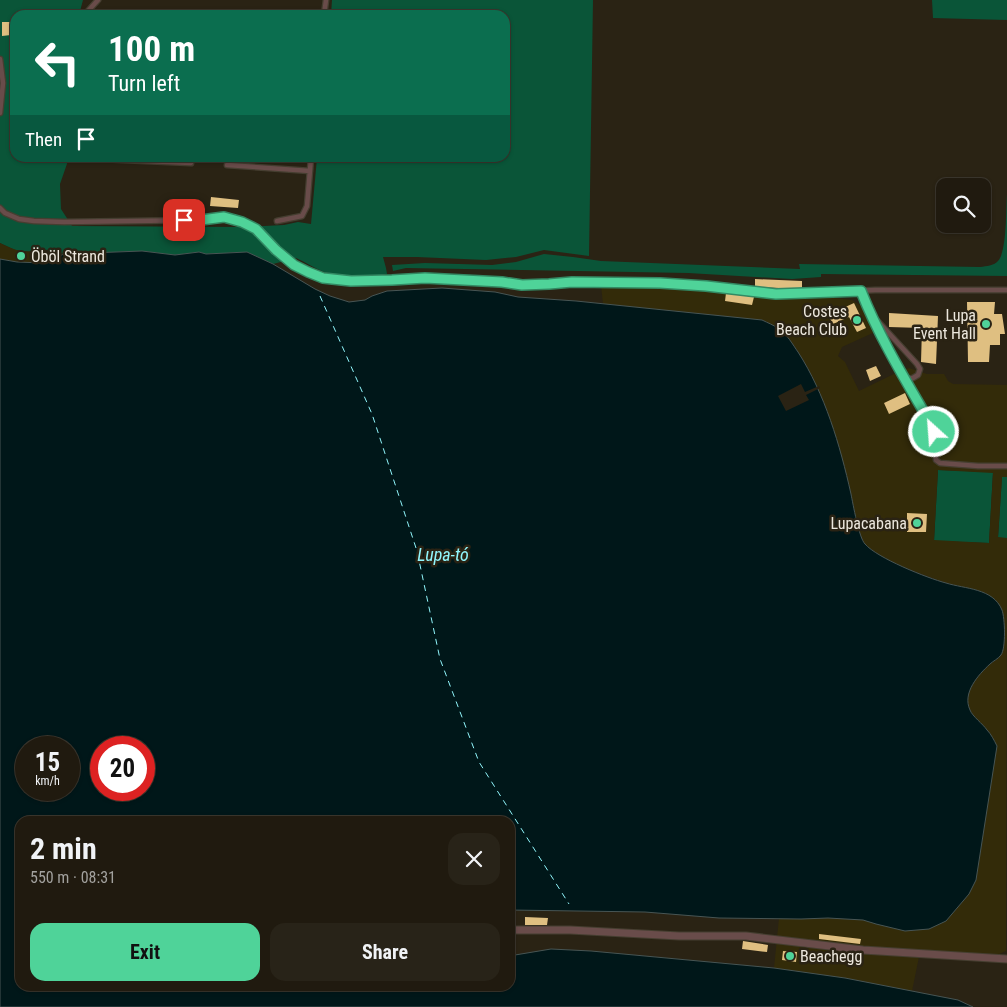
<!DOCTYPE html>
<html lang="en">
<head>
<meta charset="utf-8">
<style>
  body { margin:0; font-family:"Roboto Condensed",sans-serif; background:#282318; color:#f1f3f6; height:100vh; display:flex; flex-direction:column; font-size:19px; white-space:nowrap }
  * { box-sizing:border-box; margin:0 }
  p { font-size:16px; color:#a2a19e }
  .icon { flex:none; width:28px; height:28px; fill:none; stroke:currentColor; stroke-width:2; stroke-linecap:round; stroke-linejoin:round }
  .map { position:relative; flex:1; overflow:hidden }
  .panel { position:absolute; left:15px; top:816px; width:500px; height:175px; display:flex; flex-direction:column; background:#201a0f; border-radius:15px; box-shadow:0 1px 4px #0004,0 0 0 1px #3d382f }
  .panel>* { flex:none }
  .guide { position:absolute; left:10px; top:10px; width:500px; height:152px; border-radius:15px; box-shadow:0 1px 4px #0004,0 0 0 1px #3d382f; background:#0b6e4f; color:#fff; overflow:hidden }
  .tools { position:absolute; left:936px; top:178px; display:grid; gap:10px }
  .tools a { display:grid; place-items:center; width:55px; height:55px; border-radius:10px; background:#201a0f; box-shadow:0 1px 4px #0004,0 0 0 1px #3d382f; font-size:25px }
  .speed { position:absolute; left:15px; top:736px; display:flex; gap:10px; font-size:25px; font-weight:700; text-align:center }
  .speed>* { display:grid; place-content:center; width:65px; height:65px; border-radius:50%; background:#201a0f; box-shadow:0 1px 4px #0004,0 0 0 1px #3d382f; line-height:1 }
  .speed small { font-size:12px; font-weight:400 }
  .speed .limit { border:8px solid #d22; background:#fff; color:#111 }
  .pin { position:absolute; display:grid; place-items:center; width:42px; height:42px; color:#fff; margin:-21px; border-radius:10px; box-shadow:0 2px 8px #0006 }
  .me { position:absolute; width:55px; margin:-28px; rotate:334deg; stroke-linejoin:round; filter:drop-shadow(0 0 4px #0008) }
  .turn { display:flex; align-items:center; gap:18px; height:105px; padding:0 15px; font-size:22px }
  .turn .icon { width:65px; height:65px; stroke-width:2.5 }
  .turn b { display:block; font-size:35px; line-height:42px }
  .then { display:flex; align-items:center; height:48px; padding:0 15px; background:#0003; gap:10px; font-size:19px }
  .round { display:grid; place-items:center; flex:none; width:52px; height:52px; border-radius:15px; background:#282318 }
  .summary { display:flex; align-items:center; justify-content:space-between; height:85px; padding:0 15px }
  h1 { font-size:30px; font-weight:700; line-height:38px }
  .cta { display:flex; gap:10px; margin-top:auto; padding:10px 15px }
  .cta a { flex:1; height:58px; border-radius:15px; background:#4fd399; color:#111; font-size:20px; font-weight:700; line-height:58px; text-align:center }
  .cta a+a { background:#282318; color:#f1f3f6 }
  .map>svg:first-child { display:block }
  .green { fill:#0a5538 }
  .sand { fill:#332b09; fill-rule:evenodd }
  .water { fill:#001719; stroke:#475554; fill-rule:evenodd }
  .pier { fill:#2a2314 }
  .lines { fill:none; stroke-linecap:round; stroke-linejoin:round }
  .ferry { stroke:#91f6fc; stroke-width:1; stroke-dasharray:6 5; stroke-linecap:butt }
  .building { fill:#dfbf81 }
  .service-casing { stroke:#453e30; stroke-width:7 }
  .pedestrian-casing { stroke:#453e30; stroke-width:9 }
  .service { stroke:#694c4a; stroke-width:4.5 }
  .pedestrian { stroke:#694c4a; stroke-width:7 }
  .route-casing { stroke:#338963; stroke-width:12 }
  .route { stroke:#4fd399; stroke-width:9 }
  .poi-dot { fill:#4fd399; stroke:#2a2314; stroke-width:2 }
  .labels { text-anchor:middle; stroke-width:5; stroke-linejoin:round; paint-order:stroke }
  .poi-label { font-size:16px; fill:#ece7dd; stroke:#2a2314; text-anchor:end }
  .water-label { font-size:18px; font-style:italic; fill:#91f6fc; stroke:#2a2314 }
</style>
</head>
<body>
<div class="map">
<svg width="1007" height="1007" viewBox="0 0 1007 1007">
  <rect width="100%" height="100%" fill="#2a2314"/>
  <path class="green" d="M0,0H83L79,15H15V158H69L60,184L61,209L72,226L241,227L284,225L298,222L311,224L317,158H505V15H331L332,0H593L589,256L544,250L516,257L486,260L417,257H383L386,268L387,274C371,277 339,276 324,272C314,268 305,262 296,258L273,264L247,252L206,254L199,252L175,255L142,251L64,254L43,249L32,252L15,250L0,243Z
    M932,0H1007V20L933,18Z
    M1007,194V276L821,274V277L792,279L688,273L406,268L393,271L392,265L425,263L492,265L516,262L544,254L573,257L601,261L800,269L799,264L980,267C987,266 993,266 998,261C1007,252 1006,208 1007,194Z
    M938,470L993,472L989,543L934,541Z
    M1002,477H1007V538H998Z"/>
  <path class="sand" d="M0,243C16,251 25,254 43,249V263L17,262L0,259Z
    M601,285L700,287L777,297H826L852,300L863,307L875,332L842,347L838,356L845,362L859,391L900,371L909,368L927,374H944L948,381L953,384L1007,385V477H1002L998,537L1007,538L1006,951L999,954L920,952L912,991L845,978L774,968L779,918L801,919L828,918L863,920L876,924L905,931L946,921L969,894L976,880L980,852L988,731C983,725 972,716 970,710C961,690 984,667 999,658L980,591L946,583L903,567L880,556L864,544L858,526L846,474L826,408L807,366L793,344L781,329L762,320L603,304ZM938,470L993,473L989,543L934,540Z"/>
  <path class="water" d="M142,251L175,255L199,252L206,254L247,252L273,264L315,289L330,296L349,302L365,300L372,296L387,291L442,288L495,292L518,297L576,301L762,320C768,323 774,325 779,329C787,334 793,345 798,352C825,394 840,445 851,494C853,504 859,538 865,544C877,558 927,578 946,583C965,589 993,588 1002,610C1005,618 1006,648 1001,655C998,659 993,661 990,664C978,675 962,693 970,710C972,716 983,724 987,730C991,734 994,740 997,746L976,880L969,894L946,921L929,929L905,931L876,924L863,920L828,918L801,919L719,918L645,912L510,910V821H20V986H510V955H515L551,949L591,951L774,968L845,978L958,1000L973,1007H0V259L17,262L43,263L64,254ZM26,748H69V790H26ZM101,748H144V790H101Z"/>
  <path class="pier" d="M801,384L805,392L819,386L820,388L806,395L809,400L786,411L778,396Z"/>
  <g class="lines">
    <path class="ferry" d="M320,296L372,414L417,551L440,659L479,762L569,904"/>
  </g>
  <path class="building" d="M2,22H11V35L2,36Z
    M211,197L239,200L238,208L210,206Z
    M755,279L802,281V289L755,287Z
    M726,293L754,297L752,305L725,301Z
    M967,302H995L994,314H1002L1005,334H1000V345H990L989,362H968Z
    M854,303L866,328L857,332L849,317L833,324L828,315Z
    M889,313L938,316L936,364L921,362L922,328L889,327Z
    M876,366L881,376L870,381L866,370Z
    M905,393L910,404L889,414L884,403Z
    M907,513L927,514L926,532H907Z
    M525,917L548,918L547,925H525Z
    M819,934L861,939L860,944L819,939Z
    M743,941L768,945L767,952L742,949Z
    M783,951L797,952L796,962L782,960Z"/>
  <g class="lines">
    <defs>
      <path id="service" d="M87,15L88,11L98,0
        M324,15L326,0
        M0,59L3,83L0,113
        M78,158L191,163
        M227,165L310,171
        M0,208L5,213L19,219L34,221L64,222L201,220L224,217L242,222L256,229L276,250L294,265L308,273L323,277L351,281L392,280L425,278L501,282L522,285L571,282L660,283L706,285L776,294L813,293L875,290H1007
        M277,221L302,216L307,206L311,158
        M861,291C879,337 906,381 931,424L934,432L936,460L940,463L978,466H1007
        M874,317L917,364L920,369L918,375L913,378L908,379L904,376"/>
      <path id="pedestrian" d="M510,930H570L679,936H746L863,950L1007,959"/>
    </defs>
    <use href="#service" class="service-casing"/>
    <use href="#pedestrian" class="pedestrian-casing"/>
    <use href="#service" class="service"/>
    <use href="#pedestrian" class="pedestrian"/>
  </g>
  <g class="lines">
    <defs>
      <path id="route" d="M184,220H201L224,217L242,222L256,229L276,250L294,265L308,272L323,278L351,281L392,280L425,278L502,282L522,285L549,284L572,282L660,283L706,286L776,294L861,291C879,337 906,381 931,424L934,432"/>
    </defs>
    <use href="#route" class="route-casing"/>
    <use href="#route" class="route"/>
  </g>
  <g class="poi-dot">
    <circle cx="21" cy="256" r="5"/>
    <circle cx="857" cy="320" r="5"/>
    <circle cx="986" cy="324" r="5"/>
    <circle cx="917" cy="523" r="5"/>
    <circle cx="790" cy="956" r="5"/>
  </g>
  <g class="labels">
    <g class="poi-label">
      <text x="31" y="262" text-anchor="start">Öböl Strand</text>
      <text x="847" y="317">Costes<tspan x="847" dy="18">Beach Club</tspan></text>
      <text x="976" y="321">Lupa<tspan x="976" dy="18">Event Hall</tspan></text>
      <text x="907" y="529">Lupacabana</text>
      <text x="800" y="962" text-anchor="start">Beachegg</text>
    </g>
    <g class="water-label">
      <text x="443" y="561">Lupa-tó</text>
    </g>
  </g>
</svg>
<div class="tools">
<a><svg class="icon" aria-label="search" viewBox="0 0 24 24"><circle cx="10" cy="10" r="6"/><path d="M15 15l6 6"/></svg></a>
</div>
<div class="speed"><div>15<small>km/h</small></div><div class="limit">20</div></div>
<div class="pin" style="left:184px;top:220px;background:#d93025"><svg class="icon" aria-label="arrive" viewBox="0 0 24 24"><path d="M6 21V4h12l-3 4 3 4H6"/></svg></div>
<svg class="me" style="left:934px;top:432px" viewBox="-20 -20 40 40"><circle r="17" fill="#4fd399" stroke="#fff" stroke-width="3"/><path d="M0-11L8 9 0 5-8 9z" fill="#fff"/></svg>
<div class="guide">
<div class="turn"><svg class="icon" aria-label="left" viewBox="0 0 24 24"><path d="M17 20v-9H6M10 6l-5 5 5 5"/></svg><div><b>100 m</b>Turn left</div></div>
<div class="then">Then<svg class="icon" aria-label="arrive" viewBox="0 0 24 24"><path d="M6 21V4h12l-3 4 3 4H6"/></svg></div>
</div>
<section class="panel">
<div class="summary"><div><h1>2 min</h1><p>550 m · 08:31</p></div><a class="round"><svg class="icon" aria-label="close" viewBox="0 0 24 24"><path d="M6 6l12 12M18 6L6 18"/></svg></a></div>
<div class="cta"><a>Exit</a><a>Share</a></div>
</section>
</div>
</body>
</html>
